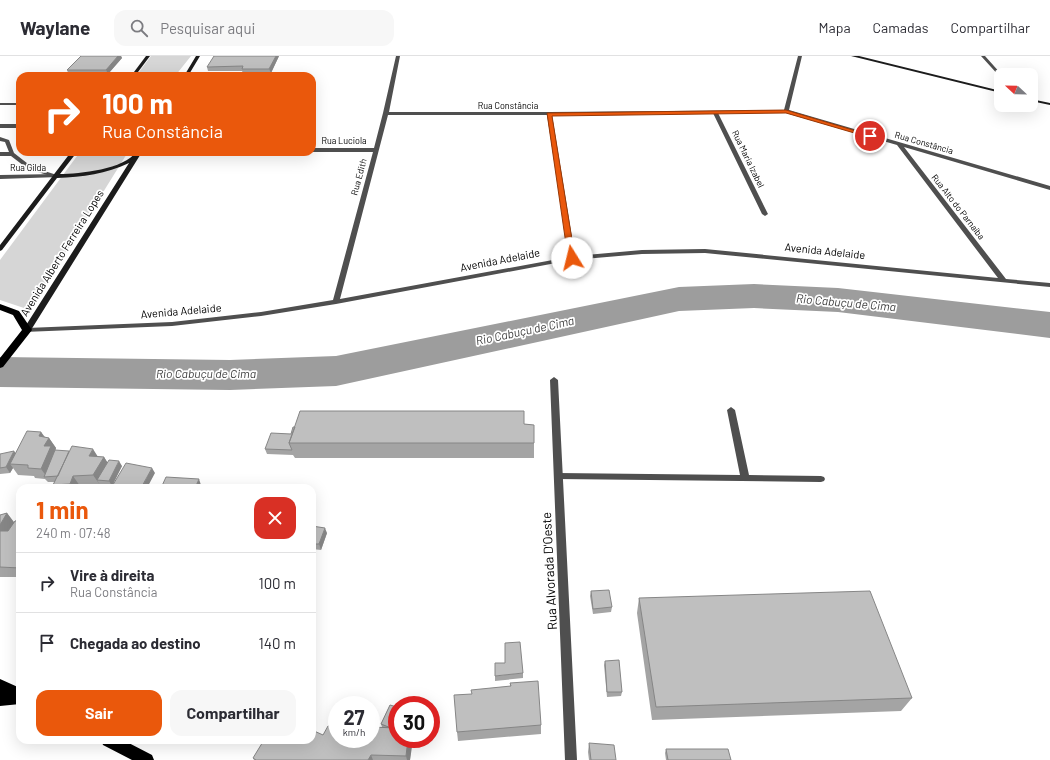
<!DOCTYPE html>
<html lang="pt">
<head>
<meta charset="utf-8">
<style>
  body { margin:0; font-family:Barlow,sans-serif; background:#f7f7f7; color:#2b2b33; height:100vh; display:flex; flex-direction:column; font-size:15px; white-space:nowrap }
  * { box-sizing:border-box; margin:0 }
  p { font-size:13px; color:#7c7c81 }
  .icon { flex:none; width:22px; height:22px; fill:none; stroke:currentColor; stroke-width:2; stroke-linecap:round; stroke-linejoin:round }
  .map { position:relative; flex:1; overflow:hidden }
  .details { position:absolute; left:16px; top:428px; width:300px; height:260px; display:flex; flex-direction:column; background:#fff; border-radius:12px; box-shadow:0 4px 16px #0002 }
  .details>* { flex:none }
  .guide { position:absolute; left:16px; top:16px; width:300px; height:84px; border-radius:12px; box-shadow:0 4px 16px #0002; background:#ea580c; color:#fff; overflow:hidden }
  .needle { width:26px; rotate:292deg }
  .controls { position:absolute; left:994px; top:12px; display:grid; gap:8px }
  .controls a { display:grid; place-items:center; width:44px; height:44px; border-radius:8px; background:#fff; box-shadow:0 4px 16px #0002; font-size:20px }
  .speed { position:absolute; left:328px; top:640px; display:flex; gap:8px; font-size:20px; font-weight:700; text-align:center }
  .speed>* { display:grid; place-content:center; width:52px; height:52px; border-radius:50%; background:#fff; box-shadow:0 4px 16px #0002; line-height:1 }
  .speed small { font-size:10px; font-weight:400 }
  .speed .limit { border:6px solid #d22; background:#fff; color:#111 }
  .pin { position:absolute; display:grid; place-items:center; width:34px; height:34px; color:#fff; margin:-17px; border:2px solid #fff; border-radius:50%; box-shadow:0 1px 4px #0007 }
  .me { position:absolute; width:44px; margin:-22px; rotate:351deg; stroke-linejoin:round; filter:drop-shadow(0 0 3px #0008) }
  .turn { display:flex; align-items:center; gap:14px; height:84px; padding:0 20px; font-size:18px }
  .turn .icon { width:52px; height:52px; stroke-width:2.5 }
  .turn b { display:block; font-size:28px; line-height:34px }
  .round { display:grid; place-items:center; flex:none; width:42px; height:42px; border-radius:12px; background:#f7f7f7 }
  .summary { display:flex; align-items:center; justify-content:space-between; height:68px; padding:0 20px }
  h1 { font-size:24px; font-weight:700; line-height:30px; color:#ea580c }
  .primary-button { display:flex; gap:8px; margin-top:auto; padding:8px 20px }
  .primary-button a { flex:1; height:46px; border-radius:12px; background:#ea580c; color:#fff; font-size:16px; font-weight:700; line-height:46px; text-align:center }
  .primary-button a+a { background:#f7f7f7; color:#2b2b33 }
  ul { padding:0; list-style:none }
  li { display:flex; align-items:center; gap:12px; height:60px; padding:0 20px; border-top:1px solid #e1e1e2 }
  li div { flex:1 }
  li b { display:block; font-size:15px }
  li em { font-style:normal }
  header { display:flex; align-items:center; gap:24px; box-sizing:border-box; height:56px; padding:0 20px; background:#fff; border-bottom:1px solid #e1e1e2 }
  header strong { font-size:19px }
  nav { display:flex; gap:22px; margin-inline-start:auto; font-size:14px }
  .search { width:280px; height:36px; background:#f7f7f7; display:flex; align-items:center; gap:10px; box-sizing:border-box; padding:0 14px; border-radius:12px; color:#7c7c81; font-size:15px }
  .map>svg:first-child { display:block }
  .green { fill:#d6d6d6 }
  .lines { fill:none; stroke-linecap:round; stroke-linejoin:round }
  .river { fill:#9d9d9d; fill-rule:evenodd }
  .service { fill:#4f4f4f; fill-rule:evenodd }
  .minor { fill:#4f4f4f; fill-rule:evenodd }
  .secondary { fill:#1c1c1c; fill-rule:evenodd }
  .primary { fill:#000; fill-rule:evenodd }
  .wall { fill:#a4a4a4 }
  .shaded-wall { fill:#868686 }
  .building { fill:#bfbfbf; stroke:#868686 }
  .route { fill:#ea580c; stroke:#983908 }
  .labels { text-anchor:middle; stroke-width:3.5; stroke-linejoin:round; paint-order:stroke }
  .far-street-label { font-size:9px; fill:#000; stroke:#fff }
  .street-label { font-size:11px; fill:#000; stroke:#fff }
  .water-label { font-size:12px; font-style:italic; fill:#3e3e3e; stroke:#fff }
  .near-street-label { font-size:13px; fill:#000; stroke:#fff }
</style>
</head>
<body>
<header>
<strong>Waylane</strong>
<div class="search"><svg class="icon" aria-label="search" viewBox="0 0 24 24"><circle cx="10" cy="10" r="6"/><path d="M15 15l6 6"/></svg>Pesquisar aqui</div>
<nav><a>Mapa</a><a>Camadas</a><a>Compartilhar</a></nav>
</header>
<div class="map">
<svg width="1050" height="704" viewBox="0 0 1050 704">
  <rect width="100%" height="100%" fill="#fff"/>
  <path class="green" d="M151,0H191L175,20H136Z
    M80,96H128L30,254L0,244V204Z"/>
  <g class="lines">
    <path class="river" d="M754,228L838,232L1050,256V282L838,256L754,252L679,255L336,330L230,334L0,331V301L230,304L336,300L679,231Z"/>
    <path class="service" d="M0,68H20V72H0Z
      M0,81L9,84L14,97L32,111L60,120L57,122L28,113L11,100H0V96H9L5,86L0,85Z
      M731,351L735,354L749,419L821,420L824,421L825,423L824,425L821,426L558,423L555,422L554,420L555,418L558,417L740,419L727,354Z"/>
    <path class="minor" d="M396,0H400L389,56H549L784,54L798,0H802L789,54L1050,130V134L904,91L1006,223L1050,227V231L705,197L642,198L572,204L336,248L261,260L172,270L24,276L23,274L24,272H27L172,266L261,256L333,244L373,96H312V92H374L383,57ZM713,57L762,158L765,160L768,158L718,57H786L897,89L998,222L705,193L642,194L575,200L552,59ZM388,59H547L569,201L340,243Z
      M981,0H985L1002,19L1001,22Z
      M0,47H20V49H0Z
      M57,118L60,120L59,121L0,123V119Z
      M554,321L558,324L577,704H565L550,324Z"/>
    <path class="secondary" d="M146,0H150L135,20H131Z
      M196,0H200L188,20H184Z
      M851,0H859L1001,35V37Z
      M1031,43L1050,47V49L1031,45Z
      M71,96H77L60,118C79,118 125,113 136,96H142L31,274L27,276L23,274L129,107C106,118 83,121 57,122L2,194L0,195V189Z"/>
    <path class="primary" d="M0,248L19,255L32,274L3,311L0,312V302L22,274L13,259L0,254Z
      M0,623L20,632V648L0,650Z
      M101,684H123L152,699L154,704H132L103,689Z"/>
  </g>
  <path class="wall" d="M81,0H121L122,2L108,18L69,19L67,14Z
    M279,0L271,17H243L242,15H208L207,11Z
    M524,368L534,369V402H295L293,399L267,398L265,393L291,378Z
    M41,376L45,381L49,382L56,392L55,395L104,401L107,406L122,410L114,426L155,417L112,430L100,429L80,430V432H55L53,429L55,426H48L45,423L35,422L34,420L18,419L13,412L10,417L0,418V399L16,397Z
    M7,457L14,466L20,464V521H0V459Z
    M312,470L327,477L321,494L312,493Z
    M591,535L612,551L611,556L593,558L590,540Z
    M639,542L912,642L901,655L652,664L637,557Z
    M605,605L622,636L621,640L607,641L604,609Z
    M523,617V622L495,625V620Z
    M510,627L541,669V678L458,685L457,676L472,638L510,631Z
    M390,649L397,683H412L410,704H254L253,702L323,679L382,671L381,668Z
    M589,687L616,704H589L588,696Z
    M666,693L731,704H666L665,697Z"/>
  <path class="shaded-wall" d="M118,0H121L122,2L108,18L106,14Z
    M276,0H279L271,17L269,13Z
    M41,376L47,385L49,382L56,392L55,395L47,421L41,413L39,380Z
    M93,393L100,404L89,400Z
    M14,395L18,400L10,408L13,412L10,417L6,411Z
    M104,401L111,412L97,424L100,429L93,419Z
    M119,405L122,410L112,430L109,425Z
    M152,412L155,417L147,432H141Z
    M73,420L80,430V432H73L70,428Z
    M199,423L201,429L200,432H195Z
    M7,457L15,468L6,485L0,478V469Z
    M325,472L327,477L321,494L319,488Z
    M408,683H412L413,684L410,704H407L406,700Z
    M371,699L373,704H368Z"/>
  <path class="building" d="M81,0H118L106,14H67Z
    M214,0H276L269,13H242L243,10L207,11Z
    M300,355H524V368L534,369V387H289Z
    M293,371H295L289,387L292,394L265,393L271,377L291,378Z
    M27,375L41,376L39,380L49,382L44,390H51L41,413L28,412V409L10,408Z
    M72,390L93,393L89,400L104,401L93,419L73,420L70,428L53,429Z
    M55,394L69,395L58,420L44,421Z
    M14,395L6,411L0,412V398Z
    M109,404L119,405L109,425L97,424Z
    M126,407L152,412L141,432H111Z
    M166,421L199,423L195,432H161Z
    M7,457L0,469V459Z
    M20,464V512L0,511V475H8L15,465Z
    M312,470L325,472L319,488H312Z
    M609,534L612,551L593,553L591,535Z
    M870,535L912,642L656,651L639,542Z
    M520,586L523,617L495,620V607H505V587Z
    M619,604L622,636H607L605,605Z
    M538,625L541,669L457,676L454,639L472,638L471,634L511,630L510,627Z
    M390,649L397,651V672H391L381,668Z
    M328,670H337V683H371V671L397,672V683H408L406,700L371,699L368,704H256L253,702L264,684H312V674L323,679Z
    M589,687L614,689L616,704H591Z
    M666,693H728L731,704H668Z"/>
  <path class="route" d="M786,54L873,80L868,81L786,57L552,60L575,202L572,204L568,202L547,57Z"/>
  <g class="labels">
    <g class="far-street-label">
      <text x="508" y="53">Rua Constância</text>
      <text x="344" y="88">Rua Luciola</text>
      <text transform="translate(924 87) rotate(16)" y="3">Rua Constância</text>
      <text transform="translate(748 103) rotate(64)" y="3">Rua Maria Izabel</text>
      <text x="28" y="115">Rua Gilda</text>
      <text transform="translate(359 121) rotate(-75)" y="3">Rua Edith</text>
      <text transform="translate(958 151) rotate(52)" y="3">Rua Alto do Parnaíba</text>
    </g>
    <g class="street-label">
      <text transform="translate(825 195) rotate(6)" y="4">Avenida Adelaide</text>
      <text transform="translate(62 197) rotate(-58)" y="4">Avenida Alberto Ferreira Lopes</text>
      <text transform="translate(500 204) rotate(-11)" y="4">Avenida Adelaide</text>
      <text transform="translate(181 255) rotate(-5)" y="4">Avenida Adelaide</text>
    </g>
    <g class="water-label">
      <text transform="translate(846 247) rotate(5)" y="4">Rio Cabuçu de Cima</text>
      <text transform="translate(525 275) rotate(-12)" y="4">Rio Cabuçu de Cima</text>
      <text x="206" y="322">Rio Cabuçu de Cima</text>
    </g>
    <g class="near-street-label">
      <text transform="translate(549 515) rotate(-93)" y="5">Rua Alvorada D'Oeste</text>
    </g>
  </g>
</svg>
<div class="controls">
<a><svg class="needle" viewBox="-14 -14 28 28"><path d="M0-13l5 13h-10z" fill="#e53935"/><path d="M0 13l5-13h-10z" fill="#7c7c81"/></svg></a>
</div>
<div class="speed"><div>27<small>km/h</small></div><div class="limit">30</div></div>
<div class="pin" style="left:870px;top:80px;background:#d93025"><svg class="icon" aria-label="arrive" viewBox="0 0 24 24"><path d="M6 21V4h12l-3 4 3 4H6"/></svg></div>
<svg class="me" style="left:572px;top:202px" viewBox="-20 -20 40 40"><circle r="19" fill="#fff"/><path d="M0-13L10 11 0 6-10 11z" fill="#ea580c"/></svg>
<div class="guide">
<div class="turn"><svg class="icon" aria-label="right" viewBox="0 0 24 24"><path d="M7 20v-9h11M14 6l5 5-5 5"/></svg><div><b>100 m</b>Rua Constância</div></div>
</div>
<section class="details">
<div class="summary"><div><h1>1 min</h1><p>240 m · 07:48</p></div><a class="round" style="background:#d93025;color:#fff"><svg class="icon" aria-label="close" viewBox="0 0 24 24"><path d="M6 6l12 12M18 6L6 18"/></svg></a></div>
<ul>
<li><svg class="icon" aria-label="right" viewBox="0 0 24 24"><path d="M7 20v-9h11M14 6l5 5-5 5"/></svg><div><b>Vire à direita</b><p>Rua Constância</p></div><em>100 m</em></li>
<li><svg class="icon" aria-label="arrive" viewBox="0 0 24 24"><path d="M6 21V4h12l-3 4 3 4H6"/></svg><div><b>Chegada ao destino</b></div><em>140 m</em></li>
</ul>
<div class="primary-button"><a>Sair</a><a>Compartilhar</a></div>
</section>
</div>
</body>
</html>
